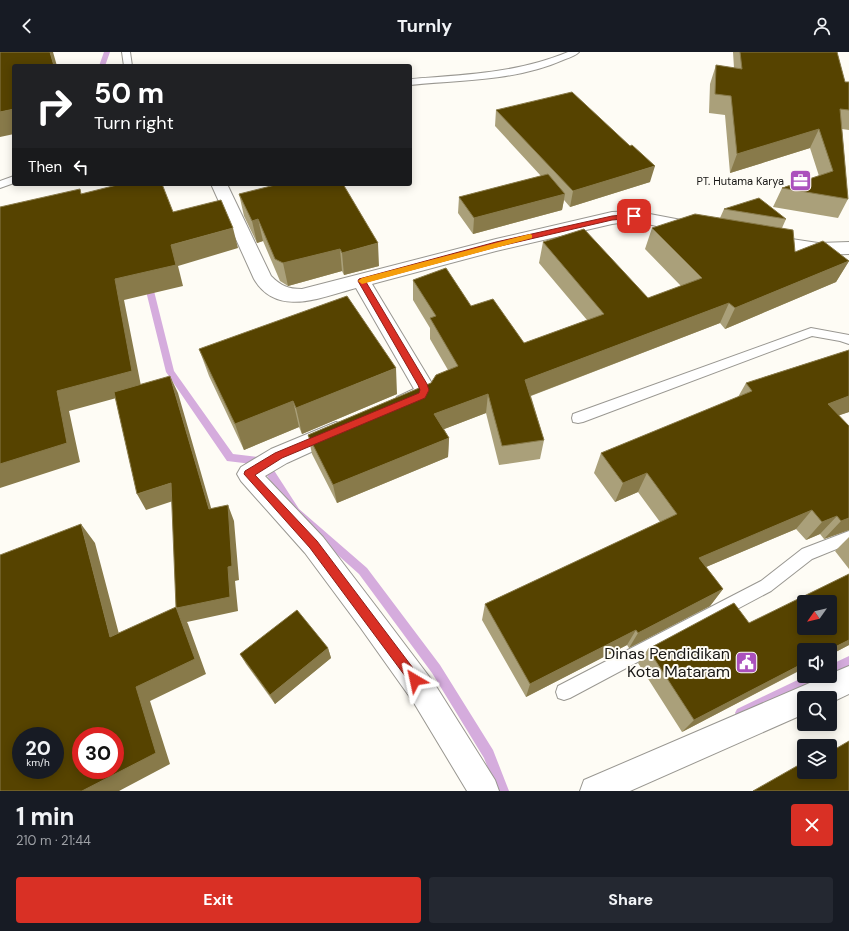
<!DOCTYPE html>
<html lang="en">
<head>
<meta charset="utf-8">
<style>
  body { margin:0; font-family:"DM Sans",sans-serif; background:#242831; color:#f1f3f6; height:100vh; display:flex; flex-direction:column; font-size:15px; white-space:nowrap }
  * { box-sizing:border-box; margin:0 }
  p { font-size:13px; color:#9ea1a6 }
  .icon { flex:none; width:22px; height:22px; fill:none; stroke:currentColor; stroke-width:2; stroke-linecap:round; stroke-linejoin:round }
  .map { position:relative; height:739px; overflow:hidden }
  .sheet { display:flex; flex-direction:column; background:#171b24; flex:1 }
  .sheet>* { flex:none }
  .guide { position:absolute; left:12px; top:12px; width:400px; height:122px; border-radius:4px; box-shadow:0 2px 10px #0003; background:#202124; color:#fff; overflow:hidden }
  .needle { width:26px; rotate:236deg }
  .buttons { position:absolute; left:797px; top:543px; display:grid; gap:8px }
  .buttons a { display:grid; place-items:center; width:40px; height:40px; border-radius:4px; background:#171b24; box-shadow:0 2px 10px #0003; font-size:20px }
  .speed { position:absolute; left:12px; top:675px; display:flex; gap:8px; font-size:20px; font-weight:700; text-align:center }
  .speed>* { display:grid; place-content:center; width:52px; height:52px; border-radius:50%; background:#171b24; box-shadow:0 2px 10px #0003; line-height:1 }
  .speed small { font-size:10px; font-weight:400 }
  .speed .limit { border:6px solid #d22; background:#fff; color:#111 }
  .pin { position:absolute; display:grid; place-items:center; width:34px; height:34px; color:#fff; margin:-17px; border-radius:8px; box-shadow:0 2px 6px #0006 }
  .me { position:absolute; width:44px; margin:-22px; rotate:324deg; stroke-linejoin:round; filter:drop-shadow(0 0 3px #0008) }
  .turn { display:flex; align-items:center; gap:14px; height:84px; padding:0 16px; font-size:18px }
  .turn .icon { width:52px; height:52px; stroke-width:2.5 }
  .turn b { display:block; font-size:28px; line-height:34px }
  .then { display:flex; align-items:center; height:38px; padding:0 16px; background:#0003; gap:8px; font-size:15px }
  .round { display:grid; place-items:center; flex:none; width:42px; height:42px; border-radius:4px; background:#242831 }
  .summary { display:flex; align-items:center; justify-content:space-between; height:68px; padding:0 16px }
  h1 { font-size:24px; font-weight:700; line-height:30px }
  .action { display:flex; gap:8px; margin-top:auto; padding:8px 16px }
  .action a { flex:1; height:46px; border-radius:4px; background:#d93025; color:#fff; font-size:16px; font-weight:700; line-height:46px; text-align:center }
  .action a+a { background:#242831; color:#f1f3f6 }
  header { display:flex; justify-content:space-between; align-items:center; height:52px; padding:0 16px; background:#171b24; font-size:18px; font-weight:700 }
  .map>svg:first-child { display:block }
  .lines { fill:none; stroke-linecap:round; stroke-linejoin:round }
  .stream { fill:#d5acdd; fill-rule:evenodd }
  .lane-casing { stroke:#999791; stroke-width:2 }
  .street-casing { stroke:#999791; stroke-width:2 }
  .lane { fill:#fff; fill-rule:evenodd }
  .street { fill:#fff; fill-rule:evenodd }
  .wall { fill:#aaa07a }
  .shaded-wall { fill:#887a4a }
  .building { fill:#564300; stroke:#887a4a; fill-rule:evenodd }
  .route { fill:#d93025; stroke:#8d1f18 }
  .slow { fill:#f59e0b }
  .labels { text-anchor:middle; stroke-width:4; stroke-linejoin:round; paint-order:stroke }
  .far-poi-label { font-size:11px; fill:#181715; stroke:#fefcf5; text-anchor:end }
  .near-poi-label { font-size:16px; fill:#181715; stroke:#fefcf5; text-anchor:end }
</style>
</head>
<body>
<header><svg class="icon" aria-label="back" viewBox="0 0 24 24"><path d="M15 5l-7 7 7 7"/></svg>Turnly<svg class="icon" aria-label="person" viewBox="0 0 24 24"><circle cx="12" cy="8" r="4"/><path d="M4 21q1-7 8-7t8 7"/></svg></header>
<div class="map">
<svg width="849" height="739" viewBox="0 0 849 739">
  <rect width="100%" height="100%" fill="#fefcf5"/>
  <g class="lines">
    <path class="stream" d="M104,0H110L105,14H99Z
      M148,228L152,231L174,319L233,402L266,406L299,457L367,516L440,613L493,698L509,739H497L484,706L432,621L359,522L293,463L260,413L227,409L166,320L144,231Z
      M849,604V616L830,625L828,624H830V613Z
      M806,624H825L823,628L745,665L741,667L737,665L735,661L737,657Z"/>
    <defs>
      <path id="lane" d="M122,0H130L132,14H124Z
        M568,0H579C575,4 568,6 563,8C516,29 460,28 410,33V27C464,23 518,21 568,0Z
        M14,124V131L0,136V129Z
        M811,276L849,283V292L840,289L812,284L583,370L578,371L573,370L572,366L573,362Z
        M849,479V492L812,507L771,539L570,646L564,648L558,646L556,640L558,634L761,529L802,497Z"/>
      <path id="street" d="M211,132H227L271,224C281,234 288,237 302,237L496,187L612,160L634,159L697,171L703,173L706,177L703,181L697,183L634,169L612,172L496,199L372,232L436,338L430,349L405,359L397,357L394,351L397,345L414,337L356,236C322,245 277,266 254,227Z
        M765,183L818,191L849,190V202L818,203L759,193L756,189L759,185Z
        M336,370L344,373L347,379L344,385L287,411L265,424L323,485L378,557L434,631L495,728L499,739H467L414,651L360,575L305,501L241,429L237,422L241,415L271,397Z
        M849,614V642L830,651V646H804V662L630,739H580L584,728L826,624H830V622Z"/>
    </defs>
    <use href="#lane" class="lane-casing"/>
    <use href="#street" class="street-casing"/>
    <use href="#lane" class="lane"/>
    <use href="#street" class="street"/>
  </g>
  <path class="wall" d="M733,0H837L845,30H849V78L842,77L848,147L838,166L773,155L782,136L819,124L810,96L730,121L725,63L709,61L710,32L716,13L734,16Z
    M496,58L650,130L570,155L564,148L562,158L473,182L458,161L459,145L541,124L495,74Z
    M239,142L379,214L344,223L342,219L288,234L280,229L263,189L257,191L244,164Z
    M724,157L786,167L782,176L795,200L849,209L836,230L725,277L720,271L531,344L544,388L540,407L499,413L486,361L444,377L449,386L448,405L337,451L312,402L308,383L431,331L448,318L430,287V276L413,248V228L471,254L524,291L587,268L539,211L543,190L648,246L681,234L645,197L652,176L720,166Z
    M199,297L397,342L302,382L299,375L244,398L209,324Z
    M849,298V360L839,363L849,478L824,487L820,482L806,488L796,477L706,515L723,537L710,554L629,596L627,593L526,645L482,568L485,552L660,470L638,440L615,450L594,421L601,401L738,345L746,331Z
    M849,485V517L835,499Z
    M849,522V593L682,680L638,611L648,597L749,571Z
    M328,596L331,606L275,652L246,612L240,602Z"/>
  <path class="shaded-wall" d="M50,0H53L57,14H54Z
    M14,57V82L0,85V60Z
    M819,77L810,96L730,121L737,102Z
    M655,114L650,130L570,155L573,139Z
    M565,142L562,158L473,182L474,166Z
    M258,167L263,189L257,191L252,169Z
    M233,176L238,196L178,214L183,234L124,248L142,339L69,359L80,410L0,436V412L57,339L115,227L171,193Z
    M378,191L379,214L344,223L342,201Z
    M340,197L342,219L288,234L283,211Z
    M849,209L836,230L725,277L735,256Z
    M729,251L720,271L522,347L525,328Z
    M396,316L397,342L302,382L296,356Z
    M170,324L178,341L216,473L209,457Z
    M488,342L486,361L434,381V362Z
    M849,344V360L814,372L828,352Z
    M293,349L299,375L244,398L235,372Z
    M449,386L448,405L337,451L333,433Z
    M647,421L638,440L615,450L623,431Z
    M171,431L179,447L146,458L137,442Z
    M228,453L234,469L239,528L235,529L238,559L187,570L188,572L206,622L150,649L170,712L119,739H82L176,557L228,515Z
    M812,458L796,477L687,523L699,506Z
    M837,464L820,482L806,488L822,470Z
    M849,466V478L824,487L841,469Z
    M81,472L95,491L124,601L110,585Z
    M723,537L710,554L629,596L638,581Z
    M636,578L627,593L526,645L530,632Z
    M849,588V593L830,603V598Z
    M328,596L331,606L275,652L270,643Z
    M804,611V616L682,680L694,668Z"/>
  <path class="building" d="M0,0H50L54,14H14V57L0,60Z
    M740,0H837L845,30H849V58L840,57L848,147L782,136L833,119L819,77L737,102L731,44L715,42L716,13L742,17Z
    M572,40L630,94L632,93L655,114L573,139L496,58Z
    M548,122L565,142L474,166L459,145Z
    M121,132H162L173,160L221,148L233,176L171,193L176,213L115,227L132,319L57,339L67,391L0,412V155L80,137L81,142Z
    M279,132H343L378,191L342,201L340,197L283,211L275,207L258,167L252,169L239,142Z
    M759,146L786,167L724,157Z
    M695,162L793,178L795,200L823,189L849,209L735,256L729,251L525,328L544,388L502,394L488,342L434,362L449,386L333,433L308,383L431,331L436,323L458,314L430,266L436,264L413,228L446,216L471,254L493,247L524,291L604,262L543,190L584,177L648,246L702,226L652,176Z
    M347,244L396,316L296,356L293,349L235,372L199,297Z
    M849,298V344L828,352L849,374V466L841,469L837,464L822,470L812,458L699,506L723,537L638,581L636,578L530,632L485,552L677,462L647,421L623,431L601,401L752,339L746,331Z
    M170,324L209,457L228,453L232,514L228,515L230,545L177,556L176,555L171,431L137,442L114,340Z
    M81,472L110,585L176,555L195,607L136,635L156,701L82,739H0V503ZM21,684H55V718H21ZM81,684H115V718H81Z
    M849,522V588L829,598H804V611L694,668L648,597L734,551L749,571ZM804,550H830V576H804Z
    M297,558L328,596L270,643L240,602Z
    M849,689V739H753L804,710V720H830V700Z"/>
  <path class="route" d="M634,162L638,164L637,166L612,168L496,195L366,230L427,332L429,338L425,346L282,406L255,423L317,489L419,624L421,628L419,632L415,634L411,632L310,496L244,422L245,419L275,401L419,341L420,338L418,333L358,229L359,227L496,190L612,164Z"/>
  <path class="slow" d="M530,182L532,183V186L362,232L358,229L362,226Z"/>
  <defs>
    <symbol id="office-square" viewBox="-11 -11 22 22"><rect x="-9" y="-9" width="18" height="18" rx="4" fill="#ab51bd" stroke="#fefcf5"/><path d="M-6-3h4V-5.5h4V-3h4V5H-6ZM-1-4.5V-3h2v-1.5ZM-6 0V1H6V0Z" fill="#fff"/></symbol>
    <symbol id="civic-square" viewBox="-11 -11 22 22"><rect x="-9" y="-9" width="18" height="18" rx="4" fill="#ab51bd" stroke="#fefcf5"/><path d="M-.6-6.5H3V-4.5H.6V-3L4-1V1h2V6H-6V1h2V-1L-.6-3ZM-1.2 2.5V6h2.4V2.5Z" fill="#fff"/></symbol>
  </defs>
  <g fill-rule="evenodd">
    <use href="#office-square" x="788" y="116" width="25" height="25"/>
    <use href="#civic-square" x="734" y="598" width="25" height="25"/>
  </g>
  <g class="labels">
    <g class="far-poi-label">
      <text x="784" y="133">PT. Hutama Karya</text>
    </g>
    <g class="near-poi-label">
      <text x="730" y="607">Dinas Pendidikan<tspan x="730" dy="18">Kota Mataram</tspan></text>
    </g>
  </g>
</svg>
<div class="buttons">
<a><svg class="needle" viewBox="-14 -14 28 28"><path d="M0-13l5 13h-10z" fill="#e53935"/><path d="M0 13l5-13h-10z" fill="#9ea1a6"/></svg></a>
<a><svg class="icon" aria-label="sound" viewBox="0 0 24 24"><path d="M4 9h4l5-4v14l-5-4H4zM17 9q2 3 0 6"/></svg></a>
<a><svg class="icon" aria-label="search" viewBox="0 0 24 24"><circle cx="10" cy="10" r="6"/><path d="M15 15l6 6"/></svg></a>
<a><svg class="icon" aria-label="layers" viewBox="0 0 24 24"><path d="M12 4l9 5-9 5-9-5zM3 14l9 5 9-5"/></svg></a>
</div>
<div class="speed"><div>20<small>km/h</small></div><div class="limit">30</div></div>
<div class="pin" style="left:634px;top:164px;background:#d93025"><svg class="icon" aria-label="arrive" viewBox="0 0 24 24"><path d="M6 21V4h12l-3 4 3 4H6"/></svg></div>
<svg class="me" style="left:415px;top:628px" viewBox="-20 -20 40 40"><path d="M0-17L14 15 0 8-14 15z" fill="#d93025" stroke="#fff" stroke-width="4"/></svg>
<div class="guide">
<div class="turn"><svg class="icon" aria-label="right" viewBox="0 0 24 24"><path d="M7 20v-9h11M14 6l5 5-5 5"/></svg><div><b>50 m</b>Turn right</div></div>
<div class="then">Then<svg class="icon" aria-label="left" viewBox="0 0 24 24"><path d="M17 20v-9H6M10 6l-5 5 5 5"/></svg></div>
</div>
</div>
<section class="sheet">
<div class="summary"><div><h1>1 min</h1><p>210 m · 21:44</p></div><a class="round" style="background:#d93025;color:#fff"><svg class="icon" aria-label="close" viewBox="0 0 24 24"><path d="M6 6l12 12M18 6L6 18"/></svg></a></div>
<div class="action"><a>Exit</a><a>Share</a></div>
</section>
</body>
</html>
